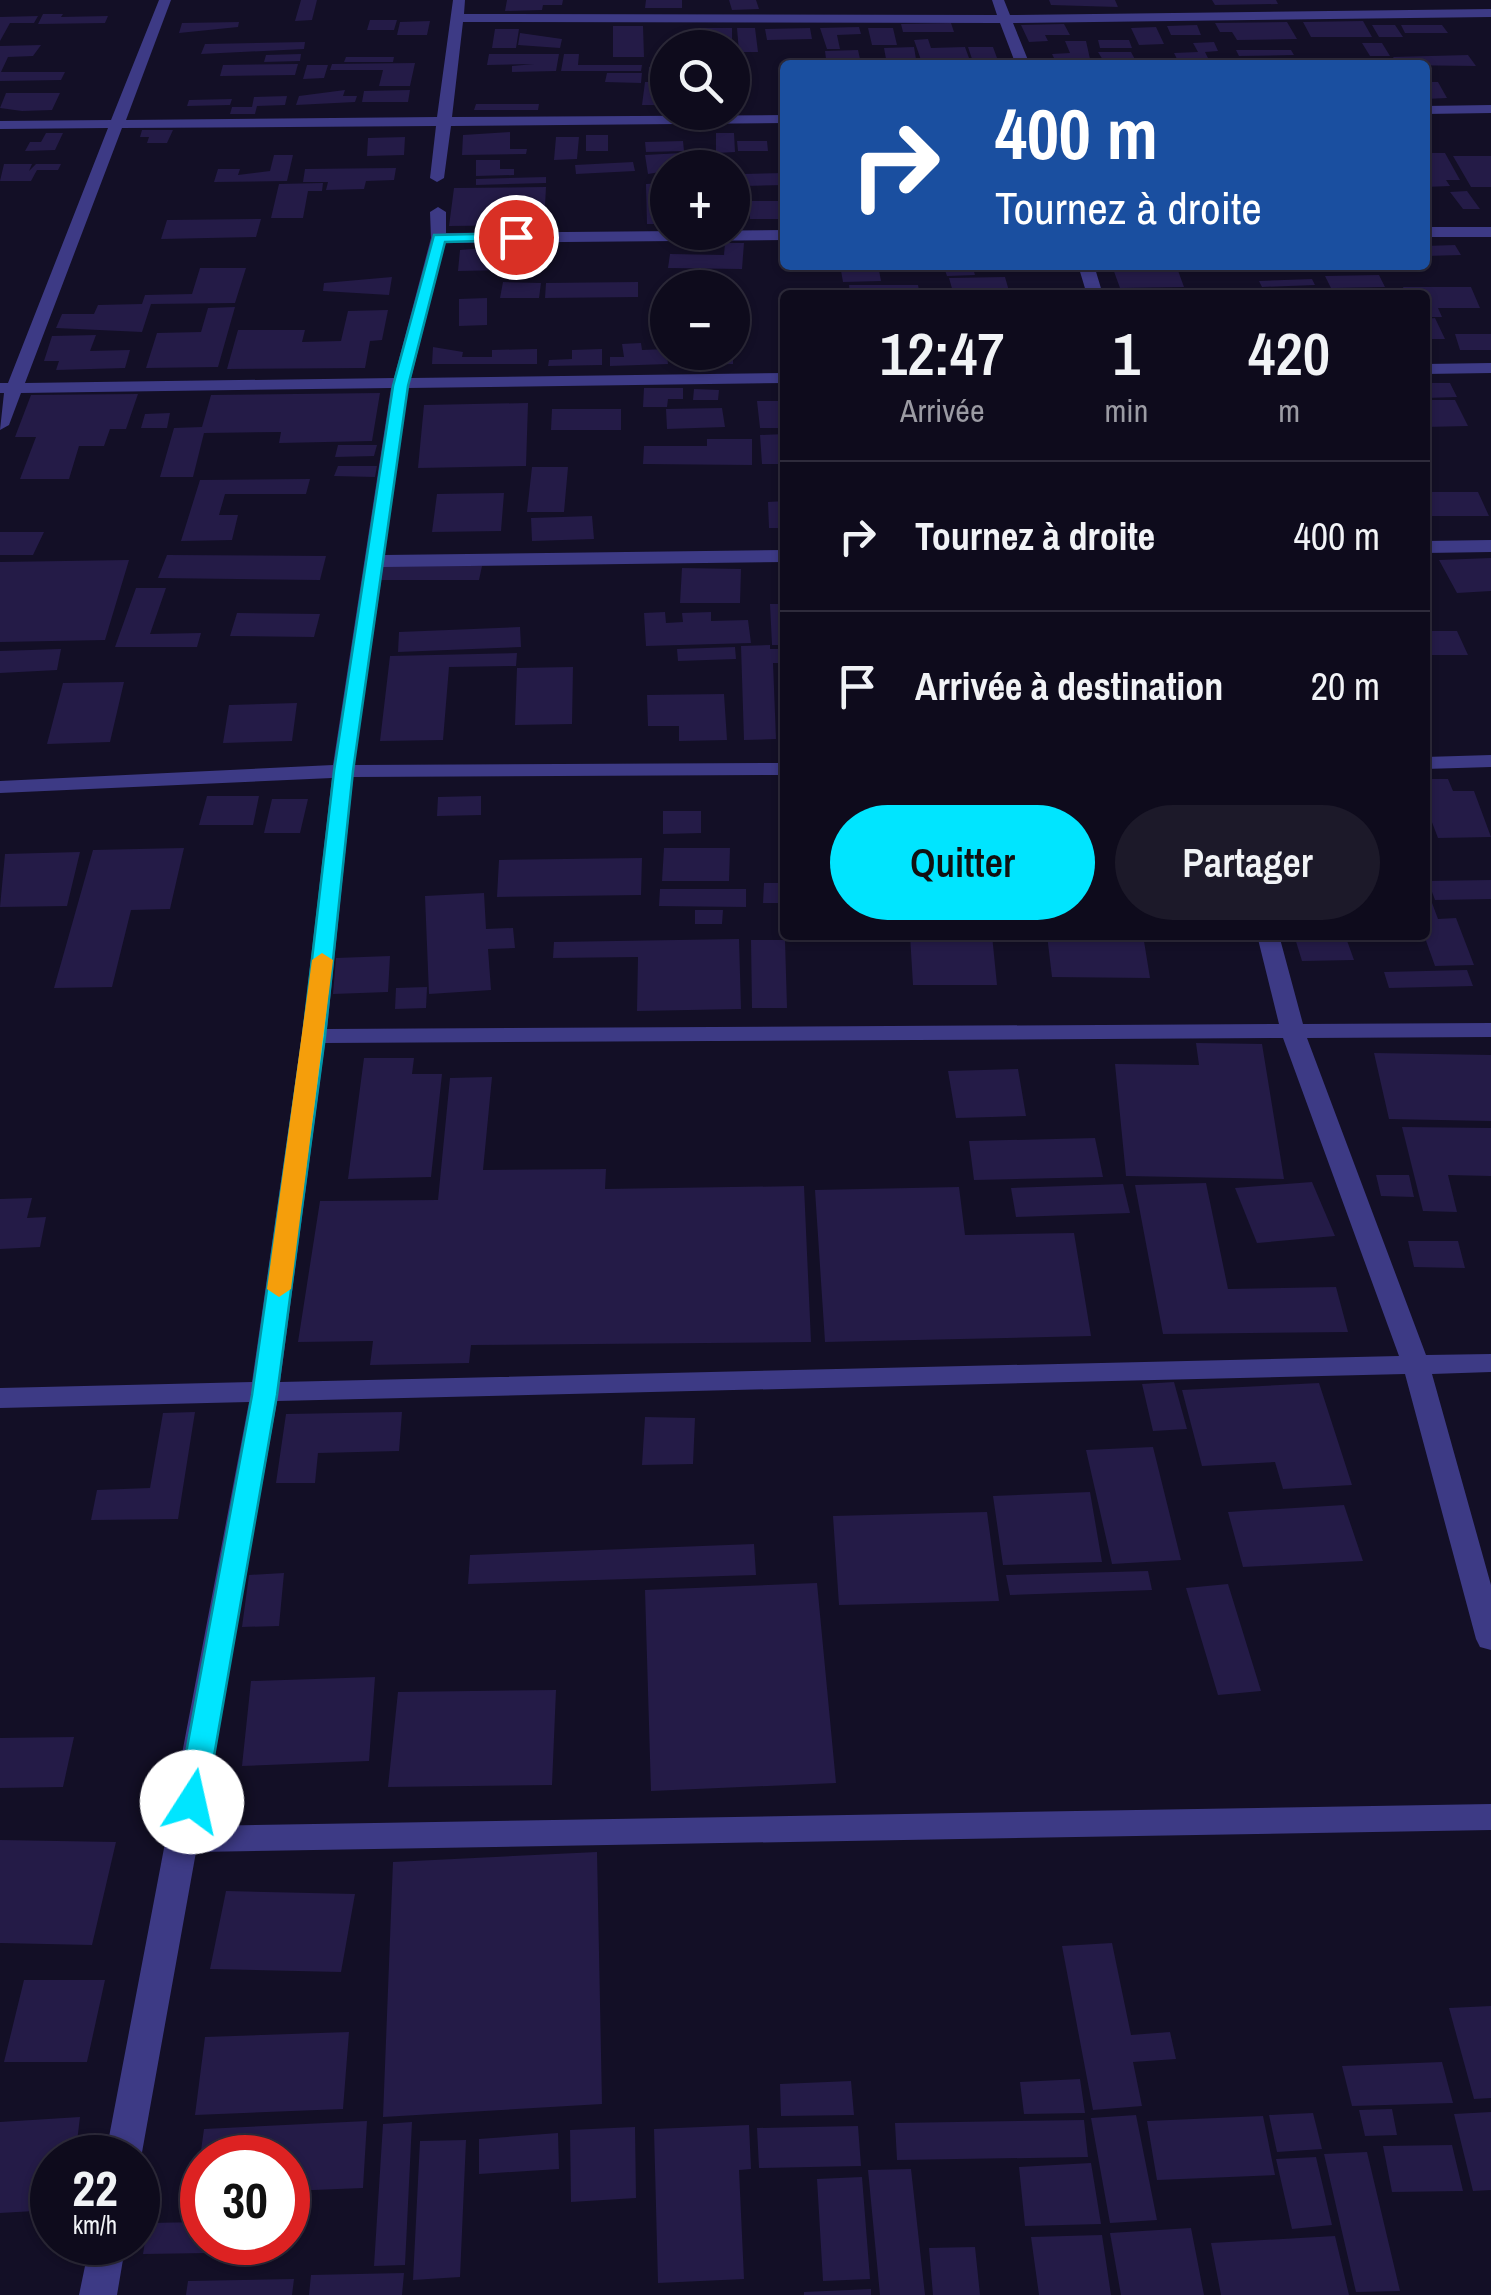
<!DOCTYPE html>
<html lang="fr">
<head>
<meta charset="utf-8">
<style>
  body { margin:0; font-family:"Archivo Narrow",sans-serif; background:#1c1929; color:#f1f3f6; height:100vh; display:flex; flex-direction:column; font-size:38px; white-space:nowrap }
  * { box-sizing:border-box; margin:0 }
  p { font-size:32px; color:#9b9ba3 }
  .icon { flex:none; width:55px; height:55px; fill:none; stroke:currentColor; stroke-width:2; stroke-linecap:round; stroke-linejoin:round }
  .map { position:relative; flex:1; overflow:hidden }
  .side { position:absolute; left:780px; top:290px; width:650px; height:650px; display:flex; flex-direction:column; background:#0e0b1c; border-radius:10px; box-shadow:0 2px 8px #0004,0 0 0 2px #2e2b3b }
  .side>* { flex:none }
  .guide { position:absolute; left:780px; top:60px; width:650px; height:210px; border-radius:10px; box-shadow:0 2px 8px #0004,0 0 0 2px #2e2b3b; background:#1a4fa0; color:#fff; overflow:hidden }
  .fabs { position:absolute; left:650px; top:30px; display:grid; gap:20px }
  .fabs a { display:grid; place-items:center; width:100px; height:100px; border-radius:50%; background:#0e0b1c; box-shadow:0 2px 8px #0004,0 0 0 2px #2e2b3b; font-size:50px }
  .speed { position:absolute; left:30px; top:2135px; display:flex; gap:20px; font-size:50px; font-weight:700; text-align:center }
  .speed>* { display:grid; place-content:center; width:130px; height:130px; border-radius:50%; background:#0e0b1c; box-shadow:0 2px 8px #0004,0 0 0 2px #2e2b3b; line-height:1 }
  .speed small { font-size:25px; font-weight:400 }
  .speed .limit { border:15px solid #d22; background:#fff; color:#111 }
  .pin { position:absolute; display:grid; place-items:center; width:85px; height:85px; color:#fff; margin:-42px; border:5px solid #fff; border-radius:50%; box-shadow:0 2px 10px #0007 }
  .me { position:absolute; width:110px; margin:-55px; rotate:10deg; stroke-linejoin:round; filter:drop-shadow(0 0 8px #0008) }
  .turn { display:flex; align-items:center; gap:35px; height:210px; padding:0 50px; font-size:45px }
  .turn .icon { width:130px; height:130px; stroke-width:2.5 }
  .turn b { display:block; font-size:70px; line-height:85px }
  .eta { display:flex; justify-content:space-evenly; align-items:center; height:170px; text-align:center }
  .eta b { font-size:60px; font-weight:600; line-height:70px }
  .action { display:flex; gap:20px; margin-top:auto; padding:20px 50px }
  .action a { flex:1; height:115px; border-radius:60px; background:#00e5ff; color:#111; font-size:40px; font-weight:600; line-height:115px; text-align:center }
  .action a+a { background:#1c1929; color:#f1f3f6 }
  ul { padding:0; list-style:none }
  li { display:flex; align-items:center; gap:30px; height:150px; padding:0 50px; border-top:2px solid #2e2b3b }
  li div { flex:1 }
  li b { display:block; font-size:38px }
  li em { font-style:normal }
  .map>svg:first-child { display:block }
  .building { fill:#241b47 }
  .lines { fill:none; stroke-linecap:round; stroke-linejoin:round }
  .minor { fill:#3d3a85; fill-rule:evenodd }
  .route { fill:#00e5ff; stroke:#0095a6; stroke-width:2.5 }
  .slow { fill:#f59e0b }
</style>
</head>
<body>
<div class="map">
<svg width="1491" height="2295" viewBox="0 0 1491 2295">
  <rect width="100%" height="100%" fill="#130f26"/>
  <path class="building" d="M301,0H317L312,20L295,21Z
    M507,0H563L562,5H543L542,10L505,11Z
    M646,0H682V8H645Z
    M729,0H756L759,9L732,10Z
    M1049,0H1115L1118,7L1051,5Z
    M1212,0H1276L1278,4L1215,5Z
    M43,14H63L61,17L108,16L105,23L38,24Z
    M38,16L34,23H10L0,41V17Z
    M370,20H397L394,30H367Z
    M430,21L427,35H397L400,22Z
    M1363,21L1372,37H1311L1303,22Z
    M239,22L238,27L179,33L182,23Z
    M1287,22L1297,39L1237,40L1232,32H1220L1215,23Z
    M951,23L954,32H903L901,24Z
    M1064,24L1070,35H1045L1048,41L1029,42L1021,25Z
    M1197,25L1201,35H1171L1167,26Z
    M1372,25H1395L1403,37H1379Z
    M1401,25H1442L1448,33H1405Z
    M613,26H643L644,57H613Z
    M859,27L861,34L837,35L840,49H827L820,28Z
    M1156,27L1164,44L1139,45L1131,28Z
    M698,28H732V39H697Z
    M737,28H755L758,52H739Z
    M810,28L812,39L767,40L765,29Z
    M868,28H893L897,45H872Z
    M495,29H519L516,48H492Z
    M520,33L562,39L560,48L518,45Z
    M928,39L931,48L965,47L969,58L921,60L914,40Z
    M1098,40H1129L1132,48H1100Z
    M1065,41H1086L1090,59L1055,60L1052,54L1070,53Z
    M305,42L304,49L201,54L205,44Z
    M1214,42L1218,51L1205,52L1208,58L1177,59L1174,53L1198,52L1193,43Z
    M1362,43H1382L1390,56H1370Z
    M41,45L33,56L8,57L1,72H65L61,80L0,81V46Z
    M914,47L916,59H886L884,48Z
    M968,47H993L997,58L972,59Z
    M858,50L860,59H826L825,51Z
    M1236,50H1291L1294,55L1239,56Z
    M1098,52H1131L1138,65H1106Z
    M301,54L300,61L264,62L266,55Z
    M489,54H559L556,71L512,72V66L534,64L487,65Z
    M564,54H579L578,65H642L641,71H561Z
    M1468,55L1476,66L1398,65L1393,57Z
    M346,57H394L393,62H344Z
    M1226,60H1308L1311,65H1228Z
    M415,63L410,86H379L383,70H330L332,64Z
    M298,64L295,75L220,76L223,65Z
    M307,65H328L324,78L303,79Z
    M649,67H668V80H648Z
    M607,73H642L641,83L605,82Z
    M645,82H663L661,105H642Z
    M1425,82H1438L1447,98L1425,99Z
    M345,90L343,96H357L355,102L296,105L299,96Z
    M410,90L408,102H362L364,91Z
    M6,93H60L52,110L22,111L0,108Z
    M287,96L285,105L257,106L255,114H230L232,107H252L254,97Z
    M232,99L230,105L187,106L189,100Z
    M476,104H539L538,110H474Z
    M142,130H173L167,143H147L149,137H140Z
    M510,132V149H527L526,154L462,155L463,135Z
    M46,133H63L55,150L25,151L30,142H41Z
    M716,133H734L735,152L716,153Z
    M586,135H608V151H586Z
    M405,137L404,155L367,156L368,138Z
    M556,137H579L577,159L554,160Z
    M683,141L684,151L646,152L645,142Z
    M737,141H767L768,151H738Z
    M682,153L684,168L648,174L645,155Z
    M1425,153H1445L1460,180H1446L1450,186L1425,187Z
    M274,155H293L287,181L214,182L218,169H240L238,175L270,171Z
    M1453,156H1491V187H1471Z
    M476,160H500V169H514V175L476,176Z
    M633,162L635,171L576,174L575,165Z
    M4,164H32L29,171L36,164H61L58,170H37L31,181H0Z
    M396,168L394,180L366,181L364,189L326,190L328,182H303L305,169Z
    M785,173V185L744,186L743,174Z
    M546,177V183L476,185V179Z
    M323,183L322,191H308L303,218H271L279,184Z
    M668,183V224H647L646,184Z
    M546,187L544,225L449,226L454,188Z
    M1467,191L1480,209H1463L1450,192Z
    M750,201H785V219H750Z
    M261,219L256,237L161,239L167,220Z
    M549,243V251L504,252L503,270L458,271L460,250Z
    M725,243H744L742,269L668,268L670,254L724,255Z
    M1455,245L1461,255L1425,256V246Z
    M840,265H878L881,281L843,282Z
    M943,265H972L975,275L947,276Z
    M1157,265H1176L1184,287L1120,288L1112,266Z
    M200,268H246L235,303L151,304L142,332L56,328L62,314H94L98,305L142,304L145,295L192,294Z
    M1379,275L1385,287L1331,288L1325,276Z
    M392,277L389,295L323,291L324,283Z
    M1005,277L1009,291L953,292L949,278Z
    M1312,279L1315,285L1262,287L1259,281Z
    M503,282L541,283L539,298H500Z
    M638,282V297L545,298L546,283Z
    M849,285H918L920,295H850Z
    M1403,287H1471L1480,308H1438L1442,317H1425V295H1406Z
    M1324,290L1327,295H1231L1229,291Z
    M487,298V325L459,326V299Z
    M235,307L218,367L146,368L157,333L201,332L208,308Z
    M388,310L382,340L370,341L365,368L227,369L238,330H305L302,342L341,341L348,311Z
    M1435,318L1445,339H1425V319Z
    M1455,334H1491V350H1460Z
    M96,335L90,351L130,350L125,368L56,370L59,361H44L52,336Z
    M641,343L642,350L666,349L668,364L610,366V357H624L622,344Z
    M433,347L463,352L462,357H492V350L537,349V364H432Z
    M602,349V365L548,366L549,360L572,359V350Z
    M710,353H733V364L695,365V360H709Z
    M1425,383H1450L1457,397L1425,398Z
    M644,388H683V399H668L667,407H643Z
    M694,389L719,390L718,400H693Z
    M380,393L372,441L279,443L281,432L204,433L193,477H160L174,428L202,427L211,395Z
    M138,394L126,429H110L104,446H79L69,479H20L36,437H15L31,395Z
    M1425,400H1455L1468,426L1425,427Z
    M757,401H785V428H760Z
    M528,403L526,466L418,468L424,405Z
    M722,408L725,427L667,429L666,409Z
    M552,409H621V430H551Z
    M170,413L167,428H141L145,414Z
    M785,434V464H762L760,435Z
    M707,439H752V465L643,464L644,446H707Z
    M338,445H377L374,456L335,457Z
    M338,466H377L375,477L334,476Z
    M532,467H568L564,512H527Z
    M310,479L306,494H225L219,515H238L232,540L181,541L200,480Z
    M1425,492H1478L1489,516H1425Z
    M504,493L501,531L432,532L437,494Z
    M785,501V528H769L768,502Z
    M592,516L594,539L532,541L531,518Z
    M0,532H44L33,555H0Z
    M167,555L326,556L320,580L158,578Z
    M1491,558V591L1457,593L1439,560Z
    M129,560L105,640L0,642V562Z
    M380,565L482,566L479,580H376Z
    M682,568L741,569L740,603H680Z
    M136,588H166L150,634L201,633L197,647H115Z
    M770,604H785V645H772Z
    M665,612L666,623L683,622L682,613L711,612V621L748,620L751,643L646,646L644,613Z
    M237,613L320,614L314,637L230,636Z
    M520,627L521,647L398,652L399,632Z
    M1425,631H1457L1468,655H1425Z
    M770,645V649H785V663H773L776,739L744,740L741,646Z
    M735,647L736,659L678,661L677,649Z
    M61,649L57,670L0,673V651Z
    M517,653L516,666L449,667L443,740L380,741L390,656Z
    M573,667L572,724L515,725L517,668Z
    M124,682L110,742L47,744L63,683Z
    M724,694L727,740L679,741V726H648L647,695Z
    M297,703L292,741L223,743L229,705Z
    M1425,779H1448L1453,791H1474L1491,837L1438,838L1425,804Z
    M207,796H259L253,825H199Z
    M481,796V815L437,816L438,797Z
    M272,799H308L300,833H264Z
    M663,811H701V833L663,834Z
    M184,848L170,909L131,910L112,987L54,988L93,850Z
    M664,848H730L729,881H662Z
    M80,852L67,906L0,907L5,854Z
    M642,858L641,895L497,897L499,860Z
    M1491,880V899L1435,900L1428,881Z
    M764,883H785V903H763Z
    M1425,884L1438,919L1456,918L1474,965L1435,966L1424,935Z
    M660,889H746V907L659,906Z
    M484,893L486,929L513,928L515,948L488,949L491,990L429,994L425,896Z
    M695,910H723L722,924H695Z
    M910,935H992L997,985H913Z
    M1047,935H1143L1150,978L1052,977Z
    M1294,935H1345L1354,960L1302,961Z
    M739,939L741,1009L637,1011L638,957L553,958L554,942Z
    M751,940H785L787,1008H752Z
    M390,956L388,992L333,994L336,958Z
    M1467,970L1473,986L1389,988L1384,972Z
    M427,987L426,1008L395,1009L396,988Z
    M1196,1043L1262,1044L1284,1179L1126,1176L1115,1064L1199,1065Z
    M1374,1053L1491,1055V1121L1389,1119Z
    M364,1058H414L412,1074H442L431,1177L348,1179Z
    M1018,1069L1026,1116L956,1118L948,1071Z
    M492,1077L483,1170L606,1169L605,1189L804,1186L811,1342L471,1345L469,1363L370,1365L373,1341L298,1342L320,1201L438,1200L450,1078Z
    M1402,1127L1491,1128V1176L1448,1175L1457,1212L1423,1211Z
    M1095,1138L1103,1177L974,1180L969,1141Z
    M1376,1175H1409L1414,1197L1381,1196Z
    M1312,1182L1335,1236L1257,1243L1235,1188Z
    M1206,1183L1228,1289L1336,1287L1348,1332L1163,1334L1135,1185Z
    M1123,1184L1130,1213L1016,1217L1011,1188Z
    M959,1187L965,1235L1074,1233L1091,1336L825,1342L815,1190Z
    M32,1198L27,1218L46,1217L40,1247L0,1249V1199Z
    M1408,1241H1458L1465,1268L1414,1267Z
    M1174,1382L1187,1429L1153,1431L1142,1384Z
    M1319,1383L1352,1485L1283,1489L1275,1462L1202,1466L1182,1390Z
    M195,1412L178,1519L91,1520L97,1490L150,1488L163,1413Z
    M402,1412L399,1451L318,1453L315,1483H276L286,1414Z
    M645,1417L695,1418L693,1464L642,1465Z
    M1153,1447L1181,1560L1112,1564L1086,1450Z
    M1090,1492L1102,1562L1003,1565L993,1496Z
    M1344,1505L1363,1561L1243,1567L1228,1512Z
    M987,1512L999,1601L839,1605L833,1516Z
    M754,1544L756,1575L468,1584L470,1555Z
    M1148,1571L1152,1590L1010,1595L1006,1575Z
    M284,1573L279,1626L242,1627L249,1575Z
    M817,1583L836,1783L651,1791L645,1590Z
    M1228,1584L1261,1691L1218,1695L1186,1588Z
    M375,1677L369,1761L242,1766L251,1681Z
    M556,1690L552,1785L388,1787L398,1692Z
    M74,1737L63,1787L0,1788V1738Z
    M0,1840L116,1842L92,1945L0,1943Z
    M597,1852L602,2104L383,2117L393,1862Z
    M226,1891L355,1894L341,1972L210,1969Z
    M1112,1943L1131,2035L1170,2032L1176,2059L1133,2062L1142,2106L1093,2110L1062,1946Z
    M24,1980H105L87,2062H4Z
    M1491,2006V2098L1474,2099L1449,2008Z
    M349,2032L343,2109L195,2115L205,2037Z
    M1442,2062L1453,2103L1352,2106L1342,2066Z
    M1080,2079L1085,2113L1024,2114L1020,2082Z
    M851,2081L854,2115L781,2116L780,2084Z
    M1392,2109L1397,2135L1365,2136L1359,2110Z
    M1491,2112V2190L1473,2191L1454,2114Z
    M1313,2113L1322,2149L1277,2152L1269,2115Z
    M1136,2115L1157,2220L1110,2223L1091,2118Z
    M1263,2116L1275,2175L1157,2180L1147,2121Z
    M80,2117L75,2158H52V2210L0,2213V2122Z
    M1084,2120L1088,2157L897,2160L895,2123Z
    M367,2121L363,2188L288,2191V2158H200L204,2129Z
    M412,2122L405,2265L374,2266L383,2124Z
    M749,2125L751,2169L739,2170L744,2279L658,2283L654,2129Z
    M858,2126L861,2166L759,2168L757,2128Z
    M635,2127L636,2198L571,2202L570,2130Z
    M558,2133L559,2169L479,2174V2139Z
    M466,2140L460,2277L413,2280L420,2141Z
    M1452,2145L1463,2191L1392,2192L1383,2146Z
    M1367,2152L1400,2291L1356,2292L1324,2154Z
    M1316,2157L1332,2225L1292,2229L1276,2159Z
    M1091,2163L1101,2224L1025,2226L1019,2167Z
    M911,2169L925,2295H880L868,2170Z
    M862,2177L870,2279L823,2281L817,2179Z
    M303,2196L300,2224L288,2225V2197Z
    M202,2222L208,2253L143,2254L148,2223Z
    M1191,2228L1204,2295H1121L1110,2233Z
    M1102,2235L1111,2295H1039L1031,2237Z
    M1335,2236L1349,2295H1221L1211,2243Z
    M975,2247L980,2295H933L929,2248Z
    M404,2273L402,2295H309L311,2275Z
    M294,2279L292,2295H186L188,2281Z
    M871,2289V2295H804V2292Z"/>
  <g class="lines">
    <path class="minor" d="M159,0H171L126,120L437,117L453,0H465L464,14L997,15L992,0H1004L1010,15L1491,9V17L1013,23L1030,65H1016L1000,23L463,22L452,117L785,115V123L451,126L444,178L437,182L430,178L436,126L122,128L25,383L394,378L431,238L430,212L438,207L446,212V233L785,230V240L445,243L411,378L785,373V383L408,388L384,555L785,550V562L383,567L354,765L785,763V775L353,777L327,1029L1279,1024L1257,935H1279L1303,1024L1491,1023V1037L1307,1038L1426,1355L1491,1354V1372L1432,1374L1491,1585V1650L1480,1647L1476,1639L1405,1374L277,1401L201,1826L1491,1804V1830L196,1852L141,2158L138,2165V2158H105L249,1402L0,1408V1388L252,1382L302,1036L332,778L0,793V781L333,765L391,388L21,393L9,425L0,430L4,393H0V383H8L108,128L0,129V121L111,120ZM1283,1038L1399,1356L280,1382L325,1043Z
      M1491,105V113L1425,114V106Z
      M1425,227H1491V237H1425Z
      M1078,265H1094L1103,295H1087Z
      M1491,363V373L1425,374V364Z
      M1491,540V552L1425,553V541Z
      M1491,755V767L1425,769V757Z
      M90,2242H126L117,2295H79Z"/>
  </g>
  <path class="route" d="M516,233L521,240L445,242L408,386L353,771L325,1036L277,1395L206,1802L202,1810H181L177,1802L252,1395L303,1036L334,771L393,386L434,235Z"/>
  <path class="slow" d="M322,953L333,960L291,1289L279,1297L267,1289L312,960Z"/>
</svg>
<div class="fabs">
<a><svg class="icon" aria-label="search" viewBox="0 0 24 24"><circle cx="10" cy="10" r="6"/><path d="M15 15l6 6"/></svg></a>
<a>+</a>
<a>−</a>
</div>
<div class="speed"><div>22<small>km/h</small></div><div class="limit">30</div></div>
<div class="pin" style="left:516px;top:237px;background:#d93025"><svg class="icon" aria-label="arrive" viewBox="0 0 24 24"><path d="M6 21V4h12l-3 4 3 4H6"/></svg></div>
<svg class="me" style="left:192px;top:1802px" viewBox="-20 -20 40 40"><circle r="19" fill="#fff"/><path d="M0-13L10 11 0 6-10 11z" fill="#00e5ff"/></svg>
<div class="guide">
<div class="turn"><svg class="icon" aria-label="right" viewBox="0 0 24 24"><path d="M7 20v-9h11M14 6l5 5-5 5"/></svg><div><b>400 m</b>Tournez à droite</div></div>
</div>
<section class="side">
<div class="eta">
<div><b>12:47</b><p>Arrivée</p></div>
<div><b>1</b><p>min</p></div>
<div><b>420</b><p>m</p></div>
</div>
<ul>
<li><svg class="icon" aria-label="right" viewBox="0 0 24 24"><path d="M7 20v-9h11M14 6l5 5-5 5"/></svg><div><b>Tournez à droite</b></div><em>400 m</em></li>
<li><svg class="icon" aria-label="arrive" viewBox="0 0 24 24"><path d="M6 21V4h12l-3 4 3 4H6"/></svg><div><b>Arrivée à destination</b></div><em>20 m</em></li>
</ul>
<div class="action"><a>Quitter</a><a>Partager</a></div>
</section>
</div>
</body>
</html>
